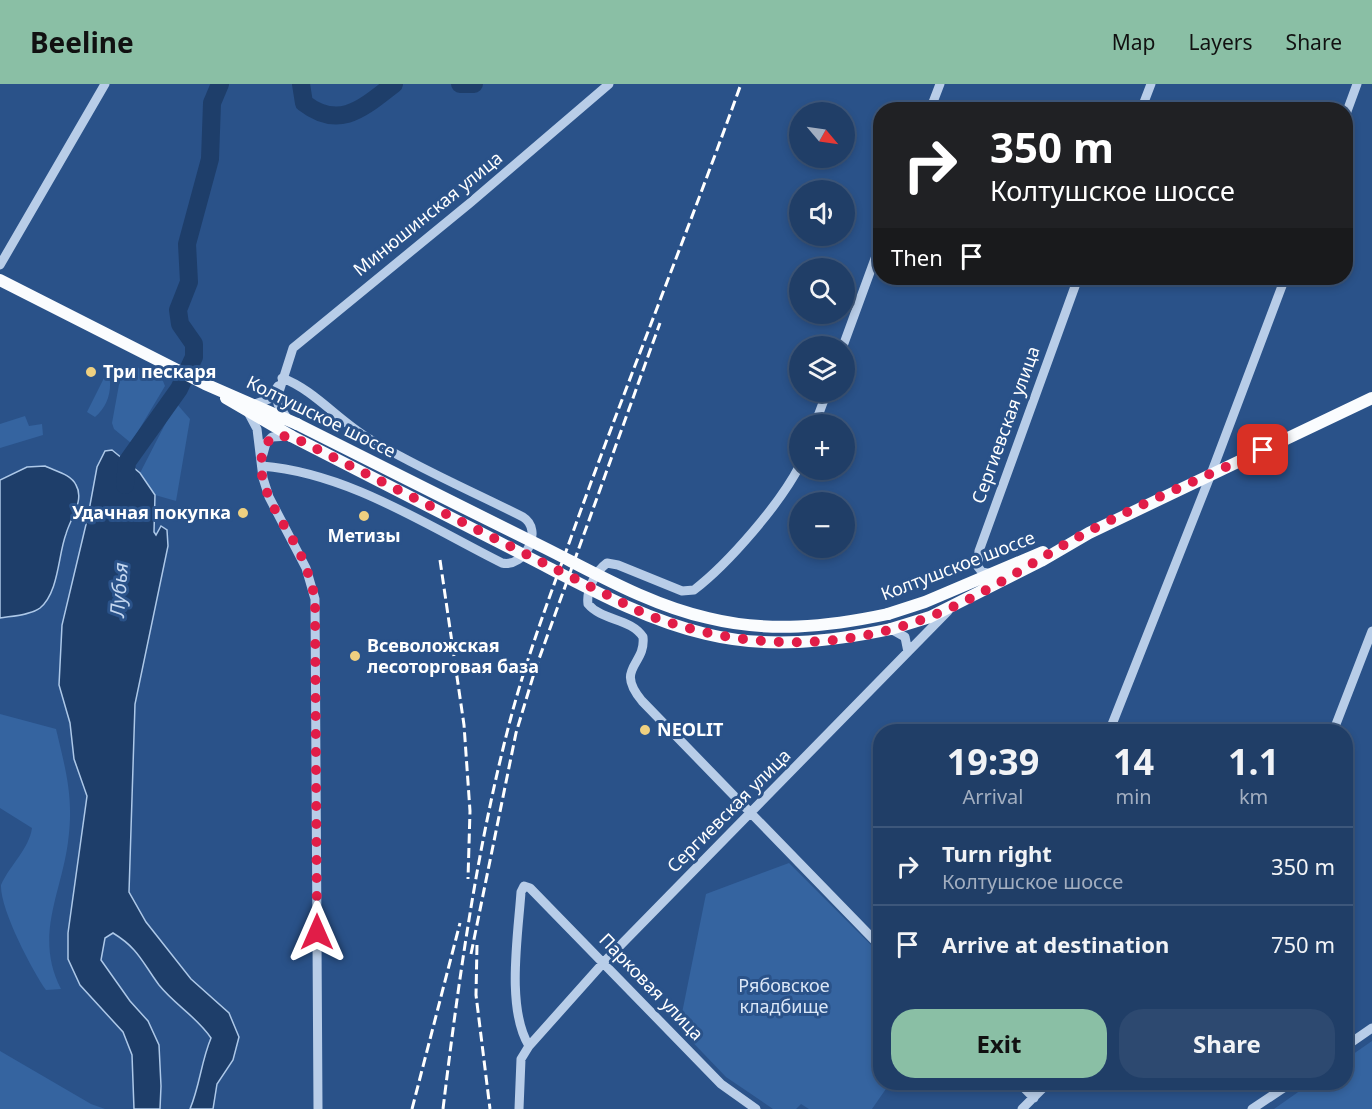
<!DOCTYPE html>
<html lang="en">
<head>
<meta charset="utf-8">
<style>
  body { margin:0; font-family:"Noto Sans",sans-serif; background:#2d4970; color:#f1f3f6; height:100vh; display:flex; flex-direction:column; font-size:22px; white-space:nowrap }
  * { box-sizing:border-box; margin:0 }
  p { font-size:20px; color:#a2aec0 }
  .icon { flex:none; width:33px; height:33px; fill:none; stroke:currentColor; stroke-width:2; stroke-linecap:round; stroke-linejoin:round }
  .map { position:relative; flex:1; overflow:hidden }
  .panel { position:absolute; left:873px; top:640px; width:480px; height:366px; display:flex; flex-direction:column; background:#203e67; border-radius:24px; box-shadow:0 3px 9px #0003,0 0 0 2px #3d577b }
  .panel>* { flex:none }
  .top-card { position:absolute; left:873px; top:18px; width:480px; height:183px; border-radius:24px; box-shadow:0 3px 9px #0003,0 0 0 2px #3d577b; background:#202124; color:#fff; overflow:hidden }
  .needle { width:39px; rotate:119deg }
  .buttons { position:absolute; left:789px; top:18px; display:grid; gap:12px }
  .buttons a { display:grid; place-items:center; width:66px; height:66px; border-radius:50%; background:#203e67; box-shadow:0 3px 9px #0003,0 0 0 2px #3d577b; font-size:30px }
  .pin { position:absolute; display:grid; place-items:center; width:51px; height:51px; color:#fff; margin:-26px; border-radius:12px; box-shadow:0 3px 9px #0006 }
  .me { position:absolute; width:66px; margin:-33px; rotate:0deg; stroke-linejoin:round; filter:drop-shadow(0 0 4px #0008) }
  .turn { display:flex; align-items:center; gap:21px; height:126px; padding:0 18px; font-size:27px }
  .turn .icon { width:78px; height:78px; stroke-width:2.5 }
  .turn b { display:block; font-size:42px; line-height:51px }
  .then { display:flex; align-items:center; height:57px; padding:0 18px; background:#0003; gap:12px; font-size:22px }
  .eta { display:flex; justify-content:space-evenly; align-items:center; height:102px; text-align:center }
  .eta b { font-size:36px; font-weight:700; line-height:42px }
  .primary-button { display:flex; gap:12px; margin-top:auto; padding:12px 18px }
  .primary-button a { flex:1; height:69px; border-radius:24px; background:#8abfa5; color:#111; font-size:24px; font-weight:700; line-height:69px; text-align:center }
  .primary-button a+a { background:#2d4970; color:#f1f3f6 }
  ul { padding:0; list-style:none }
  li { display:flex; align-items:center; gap:18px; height:78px; padding:0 18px; border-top:2px solid #3d577b }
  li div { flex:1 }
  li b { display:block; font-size:22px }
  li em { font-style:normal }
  header { display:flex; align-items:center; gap:36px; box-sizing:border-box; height:84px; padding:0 30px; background:#8abfa5; color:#111 }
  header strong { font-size:28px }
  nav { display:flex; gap:33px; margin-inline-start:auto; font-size:21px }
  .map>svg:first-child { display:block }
  .green { fill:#3564a0 }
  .water { fill:#1e3e6a; stroke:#adc8e8; stroke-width:1.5 }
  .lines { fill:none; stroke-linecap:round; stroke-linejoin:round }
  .river { stroke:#1e3e6a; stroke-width:18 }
  .minor { stroke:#b8cde8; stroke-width:9 }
  .major { stroke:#fafcfe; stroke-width:12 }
  .rail { stroke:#fff; stroke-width:3; stroke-dasharray:10 4.5; stroke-linecap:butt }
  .major-bridge { stroke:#fafcfe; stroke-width:12 }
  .route { stroke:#e11d48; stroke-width:10; stroke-dasharray:0 18 }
  .poi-dot { fill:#efd080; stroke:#2a5289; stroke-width:2 }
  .labels { text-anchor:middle; stroke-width:6; stroke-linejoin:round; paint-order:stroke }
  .street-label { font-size:18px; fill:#fff; stroke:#2a5289 }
  .poi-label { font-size:18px; font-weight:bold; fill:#fff; stroke:#2a5289; text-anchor:start }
  .park-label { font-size:18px; fill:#dbe7f7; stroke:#2a5289 }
  .water-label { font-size:20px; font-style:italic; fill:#c4d7f0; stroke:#2a5289 }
</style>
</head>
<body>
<header>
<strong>Beeline</strong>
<nav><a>Map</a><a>Layers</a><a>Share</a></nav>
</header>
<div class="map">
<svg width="1372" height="1025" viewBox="0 0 1372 1025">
  <rect width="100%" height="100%" fill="#2a5289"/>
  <path class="green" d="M128,281L137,283L163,297L165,302L131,359L114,345L112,339L122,284Z
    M108,286C113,304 109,321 95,333L87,328Z
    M176,319L190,335L176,417L155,411L140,389Z
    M25,332L29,342L42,340L43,351L0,364V340Z
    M0,630L56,645C66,687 74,714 68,758C61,811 34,852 61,905L46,906C32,886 0,825 1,801C10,781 29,765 32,744L0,724Z
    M789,779L880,870V999H890L872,1025H809L801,1020L796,1025H773L726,993L679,944L706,810Z
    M1372,957V1025H1274L1311,999H1346V975Z
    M0,967L91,1020L105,1025H0Z"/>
  <path class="water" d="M112,366L140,389L155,411L154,448L156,451L161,442L167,446L168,462L135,620L129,808L146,838L191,895L229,929L239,953L233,976L217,1000L213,1025H190C200,1001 201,978 211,954C197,933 175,921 159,901C142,878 139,865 113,849L105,854L101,876L130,917L148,937L159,961L161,1002L160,1025H134L132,971L123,948L80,901L68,875V849L87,712L74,675L70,639L59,601L62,541L88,432L97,383L105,367Z
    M45,382C55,387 71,390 76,401C85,416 70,435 66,450C58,471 59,508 40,524C31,531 12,532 0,534V396L27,383Z"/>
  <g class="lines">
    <path class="river" d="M301,0L304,19C340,47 364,23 394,0
      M460,0H474
      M125,401L127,378L179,305L194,273V260L180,240L178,226L189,198L187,160L210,75L212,19L220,0"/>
    <path class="minor" d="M930,26L940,0
      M1141,26L1151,0
      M1346,30L1357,0
      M0,181L105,0
      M843,262L880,161
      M255,320L269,315L278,302
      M249,330L257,345L263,394L269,413L306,484L315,515L318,1025
      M288,336L278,320L279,308L293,264L470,119L609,0
      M815,340L827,308
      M263,370L266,359L272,353L289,352
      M800,381C780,420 729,479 694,506L682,507L618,481L607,479C596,487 586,506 588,520C602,537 631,534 643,553C646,582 614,583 642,617L880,862
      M262,382C348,389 426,441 502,479C525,484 544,446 523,433C472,407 417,384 368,354C339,337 313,305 282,294
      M992,490L982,488L978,483L979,467L1078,194
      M891,545L905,553L908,568
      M1109,648L1211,390L1285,194
      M1333,648L1372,547
      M529,962L604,878L948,527
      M1346,962L1372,944
      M1019,999L1034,1014
      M519,1025L521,975L529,962C506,924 518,852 521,808L524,802L530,804L721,1000L756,1025
      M1022,1025L1048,999
      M1252,1025L1291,999"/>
    <path class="major" d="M0,196L205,300L297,340
      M226,314L291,352
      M888,530L925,518L1043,468
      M891,545L930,533L1041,477L1089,449L1372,314"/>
    <path class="rail" d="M440,476L464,641L470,727L468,795
      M477,861L476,911L490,1025
      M471,870L516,649L535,586L660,239
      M412,1025L460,839
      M443,1025C459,893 477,762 511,633C529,565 555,499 578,434C631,288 689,145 741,0"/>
    <path class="major-bridge" d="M297,340C380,382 462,423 545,464C597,490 650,521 708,534C769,549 827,543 888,530
      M291,352C368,392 445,431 522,470C581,500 641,535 706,550C768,565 829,558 891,545"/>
  </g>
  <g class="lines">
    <path class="route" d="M317,848L315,516C312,498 306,483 299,467C284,438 241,386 272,353L291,352L645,530C737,565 836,569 929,533C976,515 1019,487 1062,462C1123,427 1198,396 1263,366"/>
  </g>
  <g class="poi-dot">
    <circle cx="91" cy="288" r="6"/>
    <circle cx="243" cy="429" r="6"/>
    <circle cx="364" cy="432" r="6"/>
    <circle cx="355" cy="572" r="6"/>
    <circle cx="645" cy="646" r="6"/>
  </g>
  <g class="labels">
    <g class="street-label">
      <text transform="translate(428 130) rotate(-39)" y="6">Минюшинская улица</text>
      <text transform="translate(321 333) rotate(26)" y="6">Колтушское шоссе</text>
      <text transform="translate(1006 341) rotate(-70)" y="6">Сергиевская улица</text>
      <text transform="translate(958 482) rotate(-21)" y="6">Колтушское шоссе</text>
      <text transform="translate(729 727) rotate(-45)" y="6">Сергиевская улица</text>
      <text transform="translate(651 903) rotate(46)" y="6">Парковая улица</text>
    </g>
    <g class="poi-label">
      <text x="103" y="294">Три пескаря</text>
      <text x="231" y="435" text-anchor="end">Удачная покупка</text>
      <text x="364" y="458" text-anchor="middle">Метизы</text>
      <text x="367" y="568">Всеволожская<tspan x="367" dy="21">лесоторговая база</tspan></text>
      <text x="657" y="652">NEOLIT</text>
    </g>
    <g class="park-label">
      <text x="784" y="908">Рябовское<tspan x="784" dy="21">кладбище</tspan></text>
    </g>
    <g class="water-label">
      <text transform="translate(119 506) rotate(-86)" y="7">Лубья</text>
    </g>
  </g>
</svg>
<div class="buttons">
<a><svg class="needle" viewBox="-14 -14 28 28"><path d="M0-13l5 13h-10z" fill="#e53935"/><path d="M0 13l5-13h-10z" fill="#a2aec0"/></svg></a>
<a><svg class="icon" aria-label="sound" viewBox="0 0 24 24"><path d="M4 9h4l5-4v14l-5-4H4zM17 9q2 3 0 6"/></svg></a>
<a><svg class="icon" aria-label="search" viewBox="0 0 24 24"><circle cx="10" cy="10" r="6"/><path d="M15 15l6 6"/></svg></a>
<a><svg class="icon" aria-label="layers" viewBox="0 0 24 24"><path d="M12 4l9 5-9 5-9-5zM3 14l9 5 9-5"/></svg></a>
<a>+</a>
<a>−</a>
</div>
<div class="pin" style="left:1263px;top:366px;background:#d93025"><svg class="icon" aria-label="arrive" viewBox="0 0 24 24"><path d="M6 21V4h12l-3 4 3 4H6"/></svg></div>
<svg class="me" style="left:317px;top:848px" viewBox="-20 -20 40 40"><path d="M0-17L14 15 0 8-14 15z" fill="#e11d48" stroke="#fff" stroke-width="4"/></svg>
<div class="top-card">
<div class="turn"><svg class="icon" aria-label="right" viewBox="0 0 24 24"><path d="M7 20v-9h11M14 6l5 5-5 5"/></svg><div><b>350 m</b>Колтушское шоссе</div></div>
<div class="then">Then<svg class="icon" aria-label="arrive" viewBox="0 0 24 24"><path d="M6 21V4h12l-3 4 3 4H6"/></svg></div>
</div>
<section class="panel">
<div class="eta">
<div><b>19:39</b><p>Arrival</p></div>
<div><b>14</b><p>min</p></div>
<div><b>1.1</b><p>km</p></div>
</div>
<ul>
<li><svg class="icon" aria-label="right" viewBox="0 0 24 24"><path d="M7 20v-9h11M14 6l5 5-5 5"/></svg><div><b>Turn right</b><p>Колтушское шоссе</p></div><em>350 m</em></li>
<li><svg class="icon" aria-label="arrive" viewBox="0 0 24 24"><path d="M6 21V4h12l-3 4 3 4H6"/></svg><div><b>Arrive at destination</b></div><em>750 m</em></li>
</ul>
<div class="primary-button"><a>Exit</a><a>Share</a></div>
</section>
</div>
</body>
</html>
